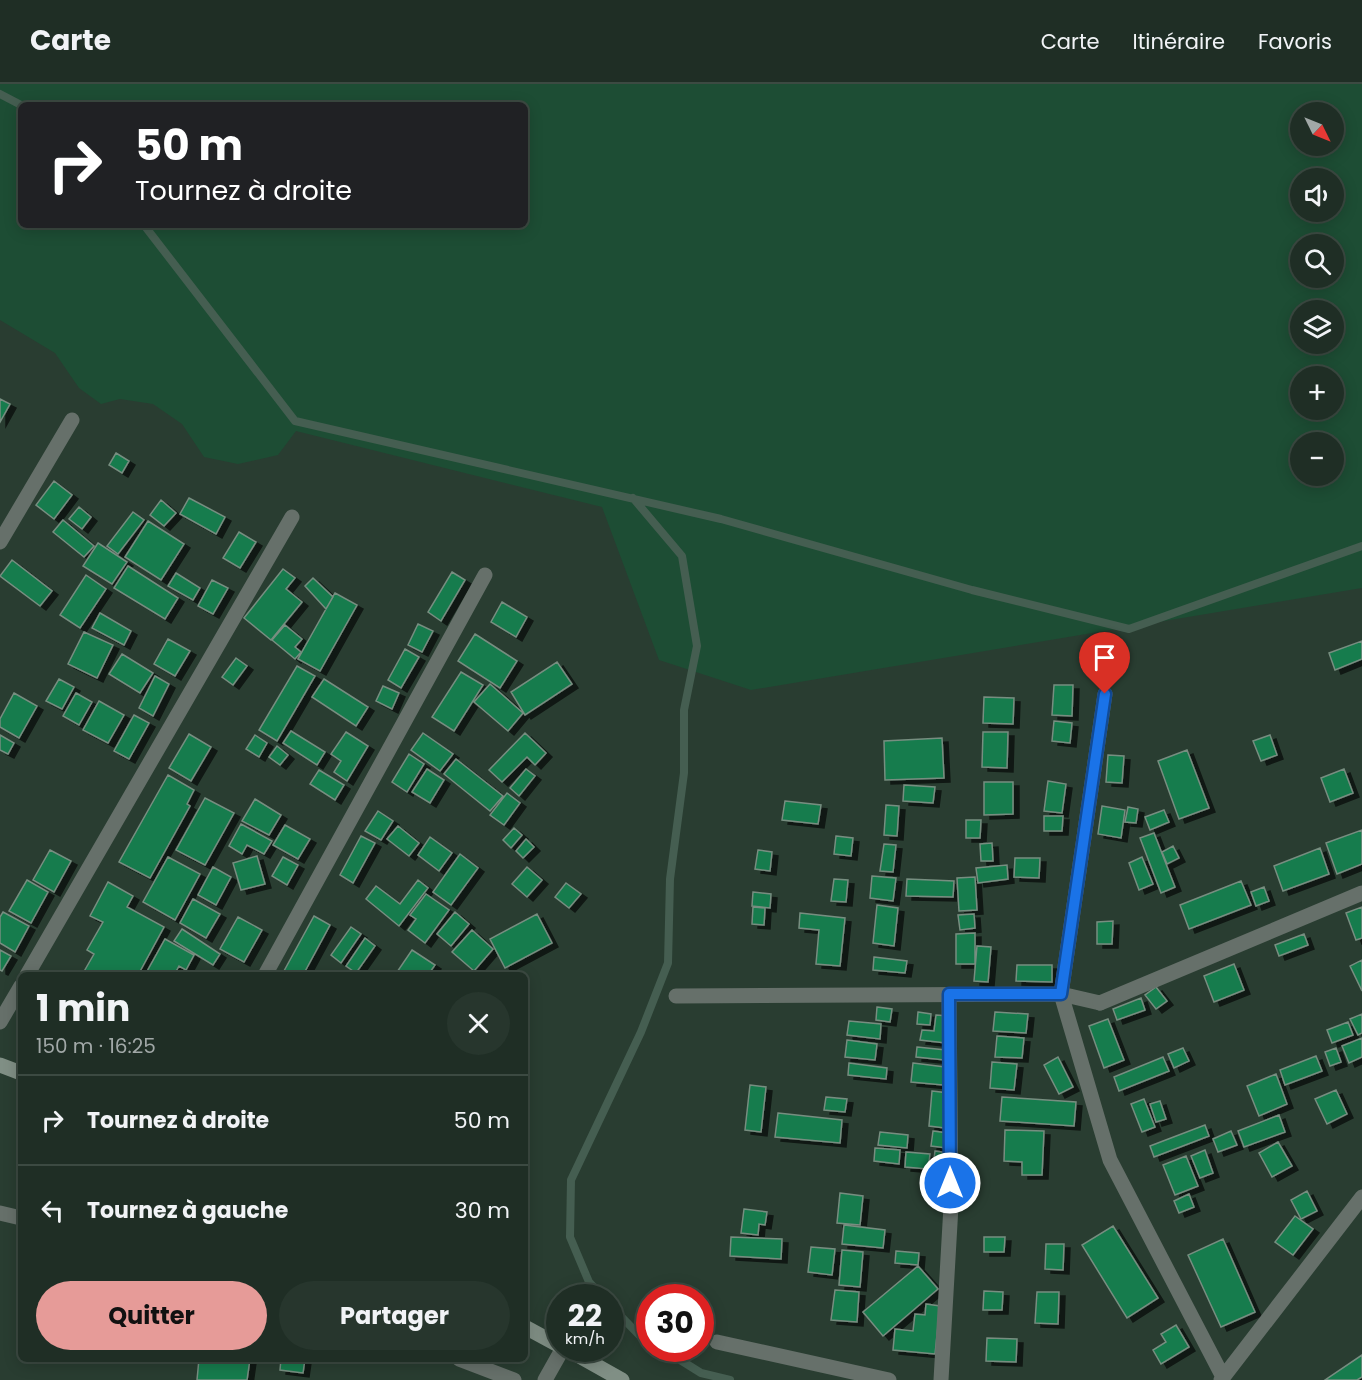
<!DOCTYPE html>
<html lang="fr">
<head>
<meta charset="utf-8">
<style>
  body { margin:0; font-family:Poppins,sans-serif; background:#27362d; color:#f1f3f6; height:100vh; display:flex; flex-direction:column; font-size:22px; white-space:nowrap }
  * { box-sizing:border-box; margin:0 }
  p { font-size:20px; color:#a1a8a7 }
  .icon { flex:none; width:33px; height:33px; fill:none; stroke:currentColor; stroke-width:2; stroke-linecap:round; stroke-linejoin:round }
  .map { position:relative; flex:1; overflow:hidden }
  .panel { position:absolute; left:18px; top:888px; width:510px; height:390px; display:flex; flex-direction:column; background:#1f2e25; border-radius:9px; box-shadow:0 3px 15px #0003,0 0 0 2px #3c4a42 }
  .panel>* { flex:none }
  .banner { position:absolute; left:18px; top:18px; width:510px; height:126px; border-radius:9px; box-shadow:0 3px 15px #0003,0 0 0 2px #3c4a42; background:#202124; color:#fff; overflow:hidden }
  .needle { width:39px; rotate:133deg }
  .fabs { position:absolute; left:1290px; top:18px; display:grid; gap:12px }
  .fabs a { display:grid; place-items:center; width:54px; height:54px; border-radius:50%; background:#1f2e25; box-shadow:0 3px 15px #0003,0 0 0 2px #3c4a42; font-size:30px }
  .speed { position:absolute; left:546px; top:1200px; display:flex; gap:12px; font-size:30px; font-weight:700; text-align:center }
  .speed>* { display:grid; place-content:center; width:78px; height:78px; border-radius:50%; background:#1f2e25; box-shadow:0 3px 15px #0003,0 0 0 2px #3c4a42; line-height:1 }
  .speed small { font-size:15px; font-weight:400 }
  .speed .limit { border:9px solid #d22; background:#fff; color:#111 }
  .pin { position:absolute; display:grid; place-items:center; width:51px; height:51px; color:#fff; margin:-62px -26px; border-radius:50% 50% 50% 0; rotate:-45deg; box-shadow:0 0 6px #0007 }
  .pin .icon { rotate:45deg }
  .me { position:absolute; width:66px; margin:-33px; rotate:0deg; stroke-linejoin:round; filter:drop-shadow(0 0 4px #0008) }
  .turn { display:flex; align-items:center; gap:21px; height:126px; padding:0 18px; font-size:27px }
  .turn .icon { width:78px; height:78px; stroke-width:2.5 }
  .turn b { display:block; font-size:42px; line-height:51px }
  .round { display:grid; place-items:center; flex:none; width:63px; height:63px; border-radius:32px; background:#27362d }
  .summary { display:flex; align-items:center; justify-content:space-between; height:102px; padding:0 18px }
  h1 { font-size:36px; font-weight:700; line-height:45px }
  .primary-button { display:flex; gap:12px; margin-top:auto; padding:12px 18px }
  .primary-button a { flex:1; height:69px; border-radius:36px; background:#e69b98; color:#111; font-size:24px; font-weight:700; line-height:69px; text-align:center }
  .primary-button a+a { background:#27362d; color:#f1f3f6 }
  ul { padding:0; list-style:none }
  li { display:flex; align-items:center; gap:18px; height:90px; padding:0 18px; border-top:2px solid #3c4a42 }
  li div { flex:1 }
  li b { display:block; font-size:22px }
  li em { font-style:normal }
  header { display:flex; align-items:center; gap:36px; box-sizing:border-box; height:84px; padding:0 30px; background:#1f2e25; border-bottom:2px solid #3c4a42 }
  header strong { font-size:28px }
  nav { display:flex; gap:33px; margin-inline-start:auto; font-size:21px }
  .map>svg:first-child { display:block }
  .green { fill:#1d4d34; fill-rule:evenodd }
  .lines { fill:none; stroke-linecap:round; stroke-linejoin:round }
  .stream { stroke:#455e51; stroke-width:8 }
  .building { fill:#137b4d; stroke:#778e80; stroke-width:1.5; filter:url(#shadow) }
  .lane { stroke:#66706a; stroke-width:15 }
  .street { stroke:#66706a; stroke-width:15 }
  .secondary { stroke:#808f85; stroke-width:15 }
  .route-casing { stroke:#114b97; stroke-width:15 }
  .route { stroke:#1a73e8; stroke-width:10 }
</style>
</head>
<body>
<header>
<strong>Carte</strong>
<nav><a>Carte</a><a>Itinéraire</a><a>Favoris</a></nav>
</header>
<div class="map">
<svg width="1362" height="1296" viewBox="0 0 1362 1296">
  <defs>
    <filter id="shadow"><feDropShadow dx="6" dy="4" stdDeviation="0" flood-color="#0009"/></filter>
  </defs>
  <rect width="100%" height="100%" fill="#293d31"/>
  <path class="green" d="M0,0H1362V504L751,606L659,576L602,423L296,347L278,371L238,380L204,373L182,340L153,320L120,315L101,320L79,304L55,269L0,236ZM21,21H525V141H21ZM1300,28H1334V62H1300ZM1300,94H1334V128H1300ZM1300,160H1334V194H1300ZM1300,226H1334V260H1300ZM1300,292H1334V326H1300ZM1300,358H1334V392H1300Z"/>
  <g class="lines">
    <path class="stream" d="M0,10L21,21
      M144,141L295,337L721,435L972,506L1129,545L1362,462
      M604,1214L589,1198L570,1153L571,1096L641,948L668,879L670,795L684,689V626L697,562L682,472L633,414
      M610,1221L641,1253L650,1258
      M661,1264L701,1289L730,1296"/>
  </g>
  <path class="building" d="M0,315L10,320L0,338Z
    M116,369L129,377L122,389L109,381Z
    M54,397L72,411L54,435L36,421Z
    M189,414L225,433L216,450L180,430Z
    M161,416L176,429L164,442L150,431Z
    M79,423L91,433L82,445L69,435Z
    M133,428L144,436L118,470L107,462Z
    M63,436L94,462L84,473L53,448Z
    M148,437L184,460L161,496L125,473Z
    M239,448L256,458L240,484L223,474Z
    M98,459L127,478L112,500L83,482Z
    M12,476L52,507L40,522L0,492Z
    M128,482L178,514L165,535L114,504Z
    M283,485L295,494L286,505L302,518L271,556L244,534Z
    M452,488L465,496L441,537L428,528Z
    M176,489L200,504L193,516L168,502Z
    M86,491L106,505L80,544L60,531Z
    M313,494L333,513L326,525L305,502Z
    M212,496L228,504L213,530L198,522Z
    M335,509L357,521L320,587L298,575Z
    M502,518L527,533L516,553L491,538Z
    M100,529L131,547L124,561L92,544Z
    M418,540L433,547L422,568L408,561Z
    M285,541L302,555L295,563L301,568L295,575L272,556Z
    M84,548L113,561L97,594L68,580Z
    M475,550L517,577L500,604L458,577Z
    M168,555L190,567L175,592L154,580Z
    M1362,557V575L1335,586L1329,569Z
    M405,565L419,573L401,604L388,596Z
    M122,570L153,589L140,609L109,590Z
    M236,574L247,582L233,601L222,593Z
    M557,578L572,600L525,631L511,608Z
    M297,582L315,592L277,657L259,646Z
    M461,588L483,601L454,647L432,633Z
    M155,592L169,600L153,632L139,624Z
    M59,595L74,603L62,625L46,617Z
    M324,595L368,623L356,642L312,613Z
    M490,600L523,629L508,647L474,618Z
    M1054,601H1073L1072,632L1052,631Z
    M383,602L399,609L392,625L376,617Z
    M14,609L37,622L19,654L0,643V635Z
    M76,609L92,618L79,641L63,632Z
    M984,613L1014,614L1013,640L983,639Z
    M99,617L124,631L108,659L83,646Z
    M134,631L149,639L129,675L114,667Z
    M1054,637L1072,639L1070,659L1052,657Z
    M291,647L325,668L317,681L283,659Z
    M346,648L368,662L347,697L334,688L341,677L331,670Z
    M983,648H1008L1007,684L982,683Z
    M423,649L453,670L440,687L411,666Z
    M525,649L546,669L535,681L527,673L502,698L489,686Z
    M189,650L211,663L191,697L169,684Z
    M0,651L14,659L8,670L0,666Z
    M255,651L267,659L259,673L246,665Z
    M1270,651L1277,671L1261,677L1253,657Z
    M942,654L944,694L885,696L884,657Z
    M277,662L288,671L280,681L269,673Z
    M1187,666L1209,724L1179,735L1158,677Z
    M409,670L424,680L407,708L392,698Z
    M1108,671L1124,672L1122,699L1106,698Z
    M456,675L503,712L490,727L444,690Z
    M427,685L444,696L430,719L412,708Z
    M526,685L535,692L519,712L510,704Z
    M1344,685L1353,709L1330,718L1321,694Z
    M319,686L344,701L335,716L310,700Z
    M168,691L194,706L187,720L190,722L150,794L119,778Z
    M1048,697L1066,700L1062,729L1044,727Z
    M984,698H1013V730L984,731Z
    M904,701L935,703L933,719L903,717Z
    M507,709L520,719L504,741L490,731Z
    M205,714L234,729L205,781L176,766Z
    M255,715L281,731L269,751L242,737Z
    M785,717L821,721L818,740L782,736Z
    M886,721L899,722L897,752L884,751Z
    M1102,722L1125,726L1121,754L1098,750Z
    M1128,723L1138,725L1136,739L1125,738Z
    M1164,726L1169,738L1150,746L1145,733Z
    M378,727L393,737L381,756L365,747Z
    M1044,732H1063L1062,747H1044Z
    M966,736H981L980,754H966Z
    M241,740L272,757L264,770L247,761L242,770L229,762Z
    M285,741L310,755L298,775L273,761Z
    M398,742L419,759L409,772L387,755Z
    M514,744L522,751L511,764L503,756Z
    M1362,746V780L1337,790L1326,759Z
    M1154,749L1175,803L1161,809L1140,754Z
    M361,752L375,759L353,799L340,791Z
    M836,752L853,754L851,772L834,770Z
    M430,753L452,769L439,787L418,771Z
    M526,755L534,763L523,774L516,767Z
    M992,759L993,777H981L980,760Z
    M884,760L896,761L893,788L880,787Z
    M1173,762L1179,774L1167,780L1162,768Z
    M1320,764L1329,790L1283,807L1274,782Z
    M50,766L71,777L54,808L33,796Z
    M758,766L772,768L770,787L755,785Z
    M460,770L478,784L451,821L433,808Z
    M257,772L265,800L241,806L233,779Z
    M168,773L200,790L175,836L143,818Z
    M283,773L298,781L287,801L272,792Z
    M1142,773L1153,800L1139,806L1129,779Z
    M1015,774H1040L1039,794L1014,793Z
    M1007,781L1008,795L978,799L976,784Z
    M213,783L231,793L216,821L198,811Z
    M527,783L542,796L527,813L512,800Z
    M872,792L896,794L893,817L870,814Z
    M975,793L977,826L959,827L957,794Z
    M834,795L848,796L846,818L831,817Z
    M907,795L954,797L953,813L906,812Z
    M27,796L48,808L31,839L9,827Z
    M418,796L428,804L399,842L366,815L376,802L400,820Z
    M1241,797L1251,821L1189,845L1180,821Z
    M108,798L133,812L127,823L164,843L138,891H82L94,870L87,866L103,838L90,832Z
    M566,799L581,810L569,824L555,813Z
    M1264,803L1269,817L1256,822L1251,808Z
    M753,808L771,810L770,824L752,822Z
    M426,810L449,826L425,859L408,846L416,835L410,831Z
    M193,815L220,830L206,854L180,839Z
    M877,821L898,824L894,862L873,859Z
    M753,823L765,824L764,841L752,840Z
    M1362,823V854L1356,856L1346,829Z
    M3,828L29,842L15,868L0,859V833Z
    M455,828L469,840L451,862L437,850Z
    M800,829L845,834L840,882L816,880L819,846L799,844Z
    M537,830L552,859L505,884L490,855Z
    M974,830L975,844L960,846L958,831Z
    M314,832L330,841L303,891H291L284,887Z
    M238,833L262,846L244,878L220,865Z
    M1113,837L1112,860H1097V838Z
    M351,843L361,850L341,879L331,871Z
    M182,845L220,870L213,881L174,857Z
    M472,846L493,865L474,887L452,868Z
    M975,849V880H956V850Z
    M1304,850L1308,861L1279,872L1275,861Z
    M365,854L375,862L356,889L346,882Z
    M165,855L194,871L186,886L179,882L174,891H145Z
    M977,862L991,863L988,898L974,897Z
    M0,866L11,872L2,887L0,886Z
    M412,866L435,881L428,891H395Z
    M874,873L907,877L905,889L873,886Z
    M1362,876V907L1350,882Z
    M1234,880L1244,906L1214,918L1204,892Z
    M1017,881H1052V898L1016,897Z
    M1156,903L1167,917L1156,925L1145,911Z
    M1141,914L1145,926L1117,936L1113,925Z
    M877,923L892,925L890,938L876,936Z
    M918,928L931,930L930,941L917,940Z
    M995,928L1028,930L1026,949L993,947Z
    M1362,930V949L1358,951L1350,935Z
    M936,931L948,932L946,959L920,956L922,946L934,947Z
    M1108,935L1124,976L1104,984L1089,942Z
    M849,937L881,940L880,955L847,951Z
    M1348,938L1353,951L1332,959L1327,946Z
    M997,952L1024,954L1022,974L995,973Z
    M1362,954V973L1349,979L1342,962Z
    M847,956L877,960L875,976L845,973Z
    M917,963L946,966L945,976L916,973Z
    M1183,964L1189,977L1174,984L1168,970Z
    M1336,964L1341,978L1330,982L1325,968Z
    M1316,972L1322,987L1285,1001L1280,986Z
    M1058,973L1073,1003L1059,1010L1044,981Z
    M1163,973L1169,987L1119,1007L1114,993Z
    M992,978L1017,980L1014,1006L990,1004Z
    M849,979L887,984L886,995L848,991Z
    M913,979L945,983L943,1001L911,998Z
    M1276,990L1287,1020L1259,1032L1247,1002Z
    M750,1001L766,1003L761,1048L745,1046Z
    M1336,1006L1347,1030L1327,1040L1315,1015Z
    M932,1007L949,1009L945,1044L929,1042Z
    M826,1013L847,1015L845,1028L824,1026Z
    M1002,1013L1076,1018L1074,1042L1000,1037Z
    M1144,1015L1155,1043L1142,1048L1131,1020Z
    M1160,1017L1166,1035L1156,1038L1150,1020Z
    M778,1029L842,1036L840,1059L775,1053Z
    M1279,1031L1285,1048L1244,1063L1238,1047Z
    M1205,1041L1209,1052L1154,1073L1150,1062Z
    M1005,1046L1044,1047L1042,1091H1022V1078L1004,1077Z
    M933,1047L948,1049L947,1064L931,1062Z
    M1231,1047L1237,1061L1218,1068L1213,1055Z
    M880,1048L908,1051L907,1064L878,1061Z
    M1278,1058L1292,1082L1272,1093L1259,1069Z
    M875,1064L900,1066L899,1080L874,1077Z
    M1205,1066L1213,1089L1200,1094L1191,1072Z
    M935,1067L948,1069L946,1092L932,1090Z
    M906,1068L930,1070L928,1085L905,1083Z
    M1186,1072L1198,1102L1175,1111L1163,1081Z
    M932,1103L947,1105L946,1117L931,1115Z
    M1307,1107L1317,1127L1301,1135L1291,1116Z
    M840,1109L863,1112L860,1141L837,1139Z
    M1189,1110L1194,1123L1179,1129L1174,1117Z
    M744,1125L767,1128L765,1141L759,1140L758,1151L741,1149Z
    M1295,1132L1313,1145L1293,1171L1275,1158Z
    M844,1141L885,1146L883,1164L842,1160Z
    M1113,1142L1158,1214L1127,1234L1082,1161Z
    M731,1153L782,1155L781,1175L730,1172Z
    M984,1153H1005L1004,1168H984Z
    M1223,1155L1255,1228L1221,1243L1188,1171Z
    M1046,1160H1064L1063,1186L1045,1185Z
    M811,1163L835,1165L832,1191L808,1188Z
    M842,1166L863,1168L860,1203L839,1201Z
    M896,1167L919,1169L918,1181L895,1179Z
    M918,1182L938,1205L883,1252L863,1228Z
    M835,1206L859,1208L857,1238L831,1236Z
    M984,1207L1003,1208L1002,1226H983Z
    M1037,1208H1059L1058,1240L1035,1239Z
    M926,1220L940,1222L935,1270L893,1266L895,1245L913,1247L915,1230L925,1231Z
    M1176,1241L1189,1263L1161,1280L1153,1266L1166,1258L1161,1250Z
    M987,1254L1017,1255L1016,1278L986,1277Z
    M1362,1271V1293L1357,1296H1325Z
    M199,1275H250L247,1296H197Z
    M281,1275H305L303,1289L280,1286Z"/>
  <g class="lines">
    <path class="lane" d="M1061,910L1100,919"/>
    <path class="street" d="M0,458L72,336
      M27,891L292,433
      M265,891L485,491
      M1061,910L1110,1076L1223,1293
      M676,912L1061,910L1105,610
      M1100,919L1362,809
      M0,938L21,902
      M0,1129L21,1134
      M717,1258L889,1296
      M459,1275L514,1296
      M545,1296L563,1264
      M941,1296L951,1122L949,911
      M1221,1296L1362,1113"/>
    <path class="secondary" d="M0,981L21,989
      M525,1243L560,1262
      M565,1264L622,1296"/>
  </g>
  <g class="lines">
    <defs>
      <path id="route" d="M950,1099L949,910H1061L1105,610"/>
    </defs>
    <use href="#route" class="route-casing"/>
    <use href="#route" class="route"/>
  </g>
</svg>
<div class="fabs">
<a><svg class="needle" viewBox="-14 -14 28 28"><path d="M0-13l5 13h-10z" fill="#e53935"/><path d="M0 13l5-13h-10z" fill="#a1a8a7"/></svg></a>
<a><svg class="icon" aria-label="sound" viewBox="0 0 24 24"><path d="M4 9h4l5-4v14l-5-4H4zM17 9q2 3 0 6"/></svg></a>
<a><svg class="icon" aria-label="search" viewBox="0 0 24 24"><circle cx="10" cy="10" r="6"/><path d="M15 15l6 6"/></svg></a>
<a><svg class="icon" aria-label="layers" viewBox="0 0 24 24"><path d="M12 4l9 5-9 5-9-5zM3 14l9 5 9-5"/></svg></a>
<a>+</a>
<a>−</a>
</div>
<div class="speed"><div>22<small>km/h</small></div><div class="limit">30</div></div>
<div class="pin" style="left:1105px;top:610px;background:#d93025"><svg class="icon" aria-label="arrive" viewBox="0 0 24 24"><path d="M6 21V4h12l-3 4 3 4H6"/></svg></div>
<svg class="me" style="left:950px;top:1099px" viewBox="-20 -20 40 40"><circle r="17" fill="#1a73e8" stroke="#fff" stroke-width="3"/><path d="M0-11L8 9 0 5-8 9z" fill="#fff"/></svg>
<div class="banner">
<div class="turn"><svg class="icon" aria-label="right" viewBox="0 0 24 24"><path d="M7 20v-9h11M14 6l5 5-5 5"/></svg><div><b>50 m</b>Tournez à droite</div></div>
</div>
<section class="panel">
<div class="summary"><div><h1>1 min</h1><p>150 m · 16:25</p></div><a class="round"><svg class="icon" aria-label="close" viewBox="0 0 24 24"><path d="M6 6l12 12M18 6L6 18"/></svg></a></div>
<ul>
<li><svg class="icon" aria-label="right" viewBox="0 0 24 24"><path d="M7 20v-9h11M14 6l5 5-5 5"/></svg><div><b>Tournez à droite</b></div><em>50 m</em></li>
<li><svg class="icon" aria-label="left" viewBox="0 0 24 24"><path d="M17 20v-9H6M10 6l-5 5 5 5"/></svg><div><b>Tournez à gauche</b></div><em>30 m</em></li>
</ul>
<div class="primary-button"><a>Quitter</a><a>Partager</a></div>
</section>
</div>
</body>
</html>
